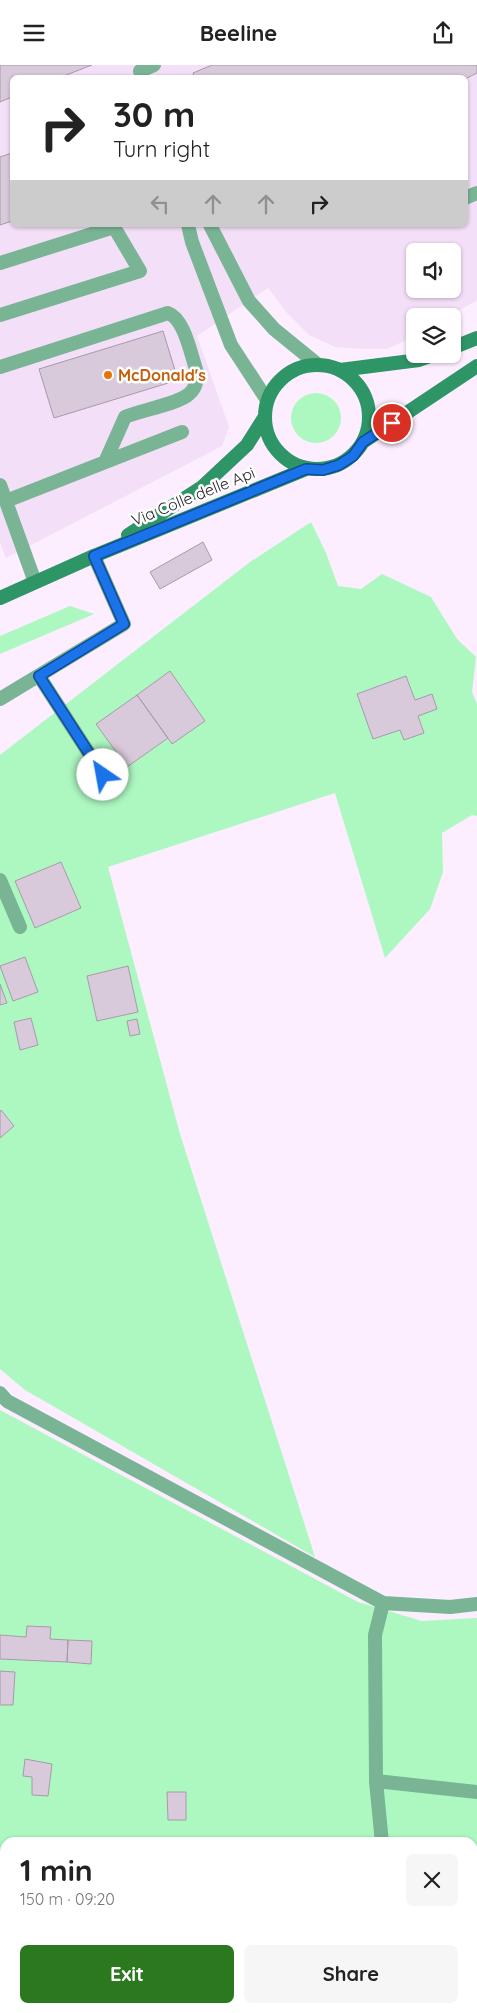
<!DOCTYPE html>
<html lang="en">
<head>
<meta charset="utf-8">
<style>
  body { margin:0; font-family:Quicksand,sans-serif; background:#f6f6f6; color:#222; height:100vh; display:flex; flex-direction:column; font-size:19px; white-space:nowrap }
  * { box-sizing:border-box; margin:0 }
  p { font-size:16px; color:#767676 }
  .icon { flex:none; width:28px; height:28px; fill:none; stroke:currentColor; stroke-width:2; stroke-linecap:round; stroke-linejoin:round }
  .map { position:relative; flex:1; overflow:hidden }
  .details { position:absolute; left:0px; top:1772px; width:478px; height:176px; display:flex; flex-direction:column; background:#fff; border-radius:15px 15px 0 0; box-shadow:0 1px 4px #0004 }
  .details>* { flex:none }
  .banner { position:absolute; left:10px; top:10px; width:458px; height:152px; border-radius:8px; box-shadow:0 1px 4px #0004; background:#fff; color:#222; overflow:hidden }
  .buttons { position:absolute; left:406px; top:178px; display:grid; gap:10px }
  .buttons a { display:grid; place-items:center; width:55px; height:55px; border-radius:8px; background:#fff; box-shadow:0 1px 4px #0004; font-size:25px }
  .pin { position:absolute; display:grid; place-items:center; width:42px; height:42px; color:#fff; margin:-21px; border:2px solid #fff; border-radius:50%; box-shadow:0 1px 5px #0007 }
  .me { position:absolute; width:55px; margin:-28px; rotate:327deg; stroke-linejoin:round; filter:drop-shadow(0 0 4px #0008) }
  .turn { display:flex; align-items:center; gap:18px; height:105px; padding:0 20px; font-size:22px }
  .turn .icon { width:65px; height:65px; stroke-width:2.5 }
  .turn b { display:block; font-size:35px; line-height:42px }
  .lanes { display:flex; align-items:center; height:48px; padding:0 20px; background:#0003; justify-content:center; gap:25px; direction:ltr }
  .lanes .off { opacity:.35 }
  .round { display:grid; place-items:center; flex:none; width:52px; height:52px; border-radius:8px; background:#f6f6f6 }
  .head { display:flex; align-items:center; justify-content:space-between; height:85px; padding:0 20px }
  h1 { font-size:30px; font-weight:700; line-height:38px }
  .primary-button { display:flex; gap:10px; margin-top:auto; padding:10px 20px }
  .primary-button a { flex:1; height:58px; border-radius:8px; background:#2c781e; color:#fff; font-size:20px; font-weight:700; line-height:58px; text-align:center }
  .primary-button a+a { background:#f6f6f6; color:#222 }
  header { display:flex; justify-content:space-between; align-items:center; height:65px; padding:0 20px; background:#fff; font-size:22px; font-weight:700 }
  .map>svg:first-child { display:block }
  .built { fill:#f3dff7; fill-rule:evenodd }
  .green { fill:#adf8c1; fill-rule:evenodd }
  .building { fill:#d9cadb; stroke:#a89aaa }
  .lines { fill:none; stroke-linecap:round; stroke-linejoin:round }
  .service { stroke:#79b495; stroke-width:14 }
  .minor { stroke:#79b495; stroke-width:14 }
  .secondary { stroke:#2e9567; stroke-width:14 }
  .route-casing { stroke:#114b97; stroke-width:12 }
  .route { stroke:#1a73e8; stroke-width:9 }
  .food-dot { fill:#e8710a; stroke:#fff; stroke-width:2 }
  .labels { text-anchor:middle; stroke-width:5; stroke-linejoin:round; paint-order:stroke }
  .food-label { font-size:16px; font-weight:bold; fill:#c56008; stroke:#fff; text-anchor:start }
  .street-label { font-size:16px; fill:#2b252c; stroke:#fff }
</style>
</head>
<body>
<header><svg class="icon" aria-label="menu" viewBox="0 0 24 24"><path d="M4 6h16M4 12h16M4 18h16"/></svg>Beeline<svg class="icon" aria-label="share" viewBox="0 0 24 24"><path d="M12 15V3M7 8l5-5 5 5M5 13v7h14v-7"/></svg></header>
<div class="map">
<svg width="477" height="1948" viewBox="0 0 477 1948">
  <rect width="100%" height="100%" fill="#fcedff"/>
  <path class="built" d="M0,0H477V235L450,251H415V271L387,284H364L335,282L309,270L287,248L268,223L197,271L229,362L222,381L6,493L0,477ZM12,12H465V160H12ZM415,186H452V224H415Z"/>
  <path class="green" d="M291 353a25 25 0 1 1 50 0a25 25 0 1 1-50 0Z
    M311,457L326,488L338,521L361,524L382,509L431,532L457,574L476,592L472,627L477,639V751L472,750L442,768L443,807L430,844L385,893L335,728L108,802L180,1069L315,1492L25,1325L0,1304V690L250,497Z
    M70,541L94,549L0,589V571Z
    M0,1345L358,1537L422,1556L477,1553V1948H0ZM5,1778H472V1944H5Z"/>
  <path class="building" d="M0,0H92L61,12H12V32L0,37Z
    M212,0H477V8L465,14L194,12L193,8Z
    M12,88V156L0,160V92Z
    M163,266L178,315L54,353L39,304Z
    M203,477L212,495L160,524L150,507Z
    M170,606L205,656L172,679L137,630Z
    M406,611L415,635L432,629L437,644L418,651L424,668L404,675L400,665L373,674L357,629Z
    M137,630L168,673L127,702L96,659Z
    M61,797L81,843L35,863L15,816Z
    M25,892L38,927L13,936L0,901Z
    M128,901L138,947L97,956L87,911Z
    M0,919L7,938L0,940Z
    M31,953L38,980L20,985L14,957Z
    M137,954L140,969L130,971L127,956Z
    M1,1045L14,1061L0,1073V1047Z
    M27,1561L51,1562L50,1574L68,1575L67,1597L0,1594V1570L26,1572Z
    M68,1575L92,1576L91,1599L67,1597Z
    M0,1606L15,1607L13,1640H0Z
    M25,1694L52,1699L48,1731L32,1730V1712L23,1711Z
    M167,1727H186V1755H168Z"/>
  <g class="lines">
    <path class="service" d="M142,12L140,6L154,0
      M465,133L477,128
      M188,160L192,177L231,280L267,335
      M210,160L249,236L274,264L317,299
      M0,198L114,162L140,206L0,250
      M0,302L168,248C185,254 191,291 197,307C197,316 196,323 189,329C178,339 141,345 125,352L105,397
      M0,420L35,517
      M6,436L182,367
      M39,611L103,710
      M0,815L20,862
      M376,1716L477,1727
      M305,1948L327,1944"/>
    <path class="minor" d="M0,634L124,559L94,491
      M0,1328L7,1336L383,1538
      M382,1778L376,1716L375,1570L383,1538L450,1542L477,1539
      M401,1944L402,1948"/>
    <path class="secondary" d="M452,283L477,273
      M265 352a52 52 0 1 1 104 0a52 52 0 1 1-104 0Z
      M340,305L419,295L436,289
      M363,377L477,301
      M128,470L202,422L247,380L264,353
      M0,533L94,491L306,404"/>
  </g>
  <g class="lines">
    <defs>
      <path id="route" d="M103,710L39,611L124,559L94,491L306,404L323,405L339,400L353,391L363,377L392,358"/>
    </defs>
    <use href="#route" class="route-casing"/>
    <use href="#route" class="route"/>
  </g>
  <circle class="food-dot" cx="108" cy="310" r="5"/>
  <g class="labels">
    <g class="food-label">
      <text x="118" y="316">McDonald's</text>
    </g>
    <g class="street-label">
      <text transform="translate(193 431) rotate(-22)" y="6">Via Colle delle Api</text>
    </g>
  </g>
</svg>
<div class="buttons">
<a><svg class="icon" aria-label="sound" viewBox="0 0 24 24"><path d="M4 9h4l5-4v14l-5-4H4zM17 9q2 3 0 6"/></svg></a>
<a><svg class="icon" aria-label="layers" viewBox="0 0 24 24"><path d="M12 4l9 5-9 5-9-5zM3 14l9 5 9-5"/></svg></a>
</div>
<div class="pin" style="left:392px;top:358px;background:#d93025"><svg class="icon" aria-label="arrive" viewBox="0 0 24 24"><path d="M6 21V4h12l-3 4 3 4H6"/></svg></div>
<svg class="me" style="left:103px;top:710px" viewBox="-20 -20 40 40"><circle r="19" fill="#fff"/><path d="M0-13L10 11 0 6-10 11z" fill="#1a73e8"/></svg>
<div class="banner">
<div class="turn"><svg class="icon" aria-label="right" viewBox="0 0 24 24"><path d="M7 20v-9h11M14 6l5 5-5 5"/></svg><div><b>30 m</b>Turn right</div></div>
<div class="lanes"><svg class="icon off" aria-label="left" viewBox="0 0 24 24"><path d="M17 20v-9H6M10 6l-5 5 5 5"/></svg><svg class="icon off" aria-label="ahead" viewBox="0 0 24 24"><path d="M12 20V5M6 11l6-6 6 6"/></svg><svg class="icon off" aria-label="ahead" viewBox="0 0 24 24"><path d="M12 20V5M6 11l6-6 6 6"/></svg><svg class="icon" aria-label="right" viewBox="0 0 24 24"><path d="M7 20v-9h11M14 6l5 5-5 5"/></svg></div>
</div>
<section class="details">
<div class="head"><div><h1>1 min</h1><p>150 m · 09:20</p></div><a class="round"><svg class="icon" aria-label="close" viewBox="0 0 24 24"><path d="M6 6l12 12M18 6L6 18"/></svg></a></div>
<div class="primary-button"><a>Exit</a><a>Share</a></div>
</section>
</div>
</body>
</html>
